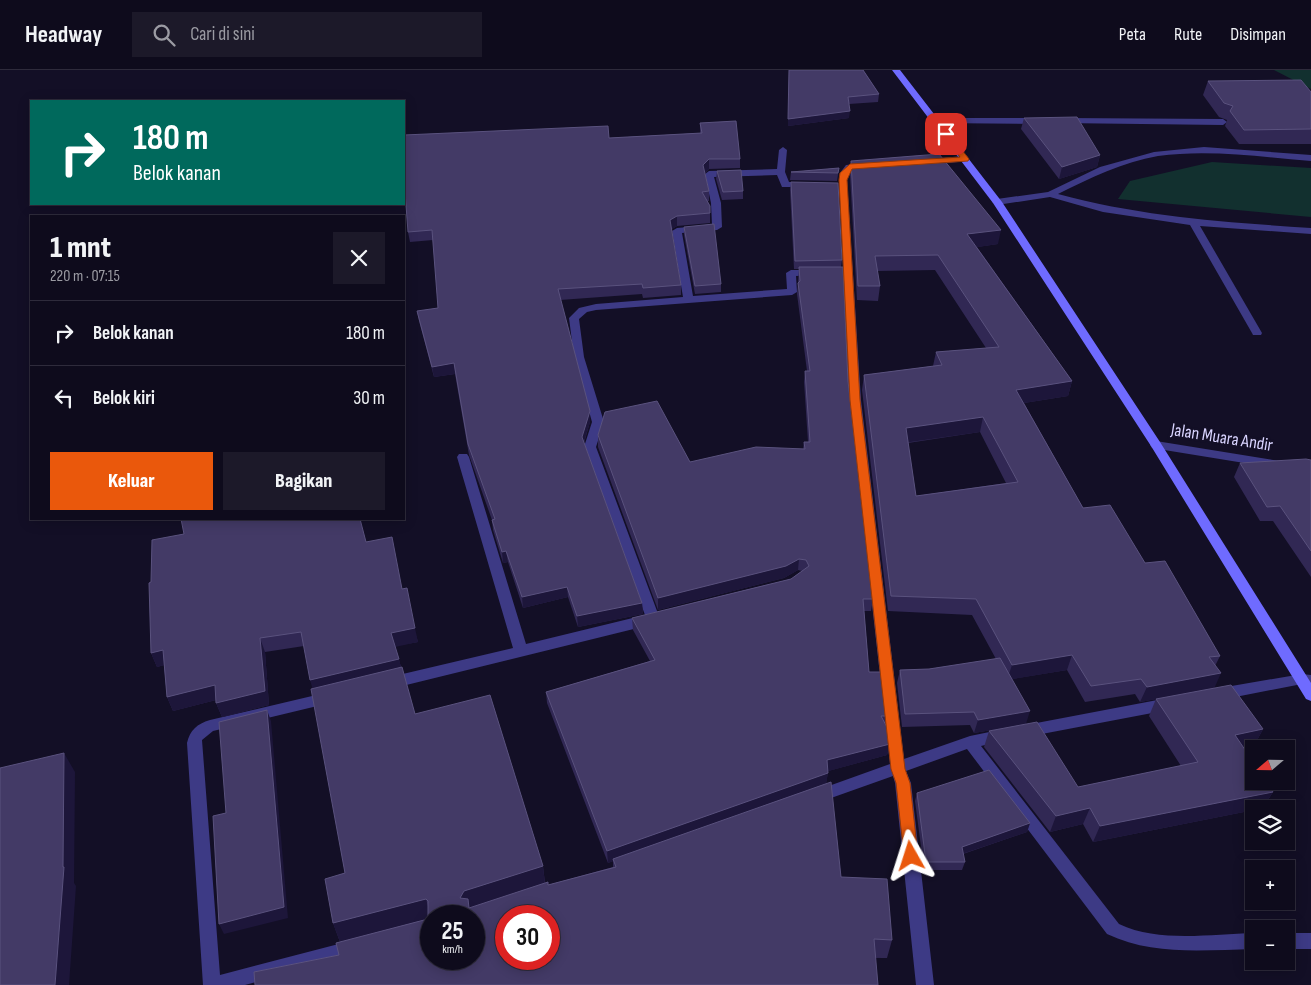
<!DOCTYPE html>
<html lang="id">
<head>
<meta charset="utf-8">
<style>
  body { margin:0; font-family:"Sofia Sans Condensed",sans-serif; background:#1c1929; color:#f1f3f6; height:100vh; display:flex; flex-direction:column; font-size:19px; white-space:nowrap }
  * { box-sizing:border-box; margin:0 }
  p { font-size:16px; color:#9b9ba3 }
  .icon { flex:none; width:28px; height:28px; fill:none; stroke:currentColor; stroke-width:2; stroke-linecap:round; stroke-linejoin:round }
  .map { position:relative; flex:1; overflow:hidden }
  .panel { position:absolute; left:30px; top:145px; width:375px; height:305px; display:flex; flex-direction:column; background:#0e0b1c; border-radius:0px; box-shadow:0 2px 12px #0003,0 0 0 1px #2e2b3b }
  .panel>* { flex:none }
  .hud { position:absolute; left:30px; top:30px; width:375px; height:105px; border-radius:0px; box-shadow:0 2px 12px #0003,0 0 0 1px #2e2b3b; background:#00695c; color:#fff; overflow:hidden }
  .needle { width:32px; rotate:250deg }
  .tools { position:absolute; left:1245px; top:670px; display:grid; gap:10px }
  .tools a { display:grid; place-items:center; width:50px; height:50px; border-radius:0px; background:#0e0b1c; box-shadow:0 2px 12px #0003,0 0 0 1px #2e2b3b; font-size:25px }
  .speed { position:absolute; left:420px; top:835px; display:flex; gap:10px; font-size:25px; font-weight:700; text-align:center }
  .speed>* { display:grid; place-content:center; width:65px; height:65px; border-radius:50%; background:#0e0b1c; box-shadow:0 2px 12px #0003,0 0 0 1px #2e2b3b; line-height:1 }
  .speed small { font-size:12px; font-weight:400 }
  .speed .limit { border:8px solid #d22; background:#fff; color:#111 }
  .pin { position:absolute; display:grid; place-items:center; width:42px; height:42px; color:#fff; margin:-21px; border-radius:10px; box-shadow:0 2px 8px #0006 }
  .me { position:absolute; width:55px; margin:-28px; rotate:354deg; stroke-linejoin:round; filter:drop-shadow(0 0 4px #0008) }
  .turn { display:flex; align-items:center; gap:18px; height:105px; padding:0 20px; font-size:22px }
  .turn .icon { width:65px; height:65px; stroke-width:2.5 }
  .turn b { display:block; font-size:35px; line-height:42px }
  .round { display:grid; place-items:center; flex:none; width:52px; height:52px; border-radius:0px; background:#1c1929 }
  .head { display:flex; align-items:center; justify-content:space-between; height:85px; padding:0 20px }
  h1 { font-size:30px; font-weight:800; line-height:38px }
  .cta { display:flex; gap:10px; margin-top:auto; padding:10px 20px }
  .cta a { flex:1; height:58px; border-radius:0px; background:#ea580c; color:#fff; font-size:20px; font-weight:800; line-height:58px; text-align:center }
  .cta a+a { background:#1c1929; color:#f1f3f6 }
  ul { padding:0; list-style:none }
  li { display:flex; align-items:center; gap:15px; height:65px; padding:0 20px; border-top:1px solid #2e2b3b }
  li div { flex:1 }
  li b { display:block; font-size:19px }
  li em { font-style:normal }
  header { display:flex; align-items:center; gap:30px; box-sizing:border-box; height:70px; padding:0 25px; background:#0e0b1c; border-bottom:1px solid #2e2b3b }
  header strong { font-size:24px }
  nav { display:flex; gap:28px; margin-inline-start:auto; font-size:18px }
  .search { width:350px; height:45px; background:#1c1929; display:flex; align-items:center; gap:12px; box-sizing:border-box; padding:0 18px; border-radius:0px; color:#9b9ba3; font-size:19px }
  .map>svg:first-child { display:block }
  .green { fill:#12302f }
  .lines { fill:none; stroke-linecap:round; stroke-linejoin:round }
  .lane { fill:#3d3a85; fill-rule:evenodd }
  .street { fill:#3d3a85; fill-rule:evenodd }
  .secondary { fill:#6f6bff; fill-rule:evenodd }
  .wall { fill:#312854; fill-rule:evenodd }
  .shaded-wall { fill:#1d163a }
  .building { fill:#433a66; stroke:#5a527e; fill-rule:evenodd }
  .route { fill:#ea580c; stroke:#983908 }
  .labels { text-anchor:middle; stroke-width:5; stroke-linejoin:round; paint-order:stroke }
  .street-label { font-size:18px; fill:#d9d4ff; stroke:#130f26 }
</style>
</head>
<body>
<header>
<strong>Headway</strong>
<div class="search"><svg class="icon" aria-label="search" viewBox="0 0 24 24"><circle cx="10" cy="10" r="6"/><path d="M15 15l6 6"/></svg>Cari di sini</div>
<nav><a>Peta</a><a>Rute</a><a>Disimpan</a></nav>
</header>
<div class="map">
<svg width="1311" height="915" viewBox="0 0 1311 915">
  <rect width="100%" height="100%" fill="#130f26"/>
  <path class="green" d="M1274,0H1311V19Z
    M1212,92L1311,98V147L1118,129L1130,111Z"/>
  <g class="lines">
    <path class="lane" d="M936,48H1038L1042,51L1038,54L933,53V49Z
      M1063,48L1223,49L1227,52L1223,55L1060,53V49Z"/>
    <path class="street" d="M783,77L787,80L785,102L789,112L809,113V117H782L777,105L714,107L721,133L722,157L717,160L682,163L693,226L787,219L786,203L791,200H816L819,201V205L796,206L797,222L792,225L596,240L587,242L579,249L584,287L604,352L596,377L660,549L658,553L390,619L385,617L383,613L385,609L390,607L513,578L457,387L459,384H467L469,387L526,574L645,545L584,377L592,352L574,287L569,248L579,238L596,234L683,227L672,161L677,158L712,155L711,133L705,104L709,101L777,99L779,80Z
      M1204,77L1311,85V91C1261,87 1209,79 1158,86C1123,92 1090,108 1058,124C1143,147 1224,152 1311,158V164L1200,156L1262,263L1261,265H1253L1252,263L1190,155L1103,142L1050,127L997,135L992,132L997,129L1048,122L1100,97L1154,82Z
      M965,86L968,87V91L928,95L924,92L928,89Z
      M868,93L871,94V98L852,100L848,103L847,110L861,330L904,689L970,666L1004,659L1009,661L1011,665L1009,669L981,676L1119,854C1159,873 1211,864 1254,863V879C1204,880 1153,886 1107,864L967,679L906,701L911,713L934,915H916L895,713L893,706L817,733L812,732L809,727L812,722L890,694L849,330L839,110L840,103L846,95Z
      M1156,371L1311,396V404L1152,378L1150,375L1152,372Z
      M1302,604L1311,605V615L1302,614L1220,630L1215,628L1213,624L1215,620L1220,618Z
      M329,622L334,624L336,628L334,632L213,661L202,670L220,905L354,870L360,872L362,878L360,884L354,886L245,915H203L187,673C190,660 197,654 210,650Z
      M1168,628L1173,630L1175,634L1173,638L1168,640L1026,667L1021,665L1019,661L1021,657L1026,655Z
      M1286,863H1311V879H1286Z"/>
    <path class="secondary" d="M892,0H900L1002,132L1160,372L1311,613V631L1306,629L1151,376L993,133Z"/>
  </g>
  <path class="wall" d="M789,0H863L879,24L878,32L849,34V48L788,56Z
    M1208,11L1311,22V74H1239L1225,56L1227,50L1219,47L1203,25Z
    M1024,48L1100,85L1097,97L1059,109L1021,59Z
    M700,53L740,89V98L709,99L705,103L709,121V131H707L710,143V153L677,156L672,159L681,215V225L643,228L642,224L560,230L590,352L584,373L642,533L643,544L578,557L568,527L523,538L508,492L503,493L493,460L492,450L469,385L455,304L434,307L419,251L417,241L438,238L433,170L410,172L408,162L609,68L700,63Z
    M851,91L998,174L977,177L1072,311L1068,326L1024,333L1083,438L1145,493L1220,586L1215,596L1214,618L1263,659L1254,676L1244,678L1273,722L1263,738L1254,739V740L1093,772L1083,754L1050,762L984,677L989,661L1078,717L1181,696L1149,646L1156,629L1140,632L1135,624L1085,632L1067,600L1012,609L1026,654L974,663L970,655L902,657L897,613L900,600L929,599L996,589L972,545L888,541L862,320L864,305L933,296L936,282L986,278L935,200L877,201L880,216L878,231L857,230L850,105ZM980,362L1006,413L916,426L908,373Z
    M839,98L837,111L790,110L791,102Z
    M717,101L743,121V129L722,130L716,109Z
    M791,112L842,190L841,197L848,311L873,529L871,541H864L869,602L886,646L885,653L890,674L887,685L828,701L826,714L841,807L892,870L887,888L339,885L340,872L333,853L345,803L313,619L304,576L265,582L269,635L222,647L216,633V630L173,641L167,627L164,595L157,597L151,583L366,472L402,519L418,572L395,576L401,597L415,644L543,796L545,813L548,815L613,797V791L608,793L547,633L546,622L650,591L633,560L632,548L791,509L802,501L798,500L784,508L658,540L598,377V365L690,392L803,379L804,372H808L804,312L805,301H807L797,224L799,199H794L790,120Z
    M684,157L721,214V222L695,224L684,165Z
    M1311,390V507L1273,451H1260L1234,407L1240,393Z
    M917,723L1030,753L1027,762L963,784L965,792L962,800H924L915,731Z"/>
  <path class="shaded-wall" d="M850,41L849,48L788,56V49Z
    M1100,85L1097,97L1059,109L1062,97Z
    M709,89V99L703,104V95Z
    M677,146V156L670,160V150Z
    M1001,160L998,174L965,179L967,164Z
    M454,293L455,304L434,307L432,297Z
    M1072,311L1068,326L1012,335L1016,320Z
    M590,341V352L582,378V367Z
    M983,347L980,362L903,373L906,358Z
    M506,481L508,492L503,493L502,482Z
    M799,489L798,500L784,508L658,540V528Z
    M567,517L568,527L523,538L522,527Z
    M642,533L643,544L578,557L577,546Z
    M415,558L418,572L395,577L391,563Z
    M260,568L265,582L269,635L222,647L216,633Z
    M163,580L169,594L157,597L151,583Z
    M1072,585L1067,600L1007,610L1012,595Z
    M399,589L402,602L314,624L310,610Z
    M1221,603L1214,619L1140,632L1147,617Z
    M215,615L220,629L173,641L167,627Z
    M267,640L271,651L288,848L224,864L219,854Z
    M1030,641L1026,654L974,663L978,650Z
    M1263,659L1254,676L1227,682L1235,665Z
    M890,674L887,685L825,702L827,690Z
    M64,683L75,702L74,813L76,816L69,915H55L63,797Z
    M828,703L826,715L608,793L607,781Z
    M1273,722L1263,738L1254,739V740L1093,772L1100,756Z
    M1090,738L1083,754L1050,762L1056,746Z
    M1030,753L1027,762L959,785L962,777Z
    M543,796L545,815L469,840L460,828L464,821Z
    M426,829L431,848L340,872L333,853Z"/>
  <path class="building" d="M789,0H863L879,24L848,27L850,41L788,49Z
    M1301,10L1311,22V59L1244,60L1230,41L1233,36L1224,33L1208,11Z
    M1077,47L1100,85L1062,97L1024,48Z
    M736,51L740,89H709L703,95L709,121L702,122L710,136V143L677,146L670,150L681,215L643,218L642,214L558,219L590,341L582,367L642,533L577,546L567,517L522,527L506,481L502,482L492,450L495,449L468,374L454,293L432,297L417,241L438,238L432,160L408,162L404,108V65L608,56L609,68L702,63L700,53Z
    M939,84L1001,160L967,164L1072,311L1016,320L1083,438L1110,435L1145,493L1165,491L1220,586L1209,587L1221,603L1147,617L1141,609L1091,616L1072,585L1012,595L976,529L891,526L864,305L942,295L936,282L999,277L938,185L875,186L880,216H858L851,91ZM983,347L1018,412L916,426L906,358Z
    M839,98L838,103L791,102Z
    M741,100L743,121L723,122L717,101Z
    M791,112L838,113L842,190L795,191Z
    M714,154L721,214L695,216L684,157Z
    M799,197H843L848,311L873,529H863L869,602H881L886,646H881L888,659L890,674L827,690L828,703L607,781L546,622L655,590L632,548L791,509L809,496L806,490L799,489L786,496L658,528L598,365L605,342L657,331L690,392L756,377L805,379L804,372H810L805,301H810L798,213L800,211Z
    M1306,389L1311,390V481L1280,436L1267,437L1240,393Z
    M181,449H360L366,472L392,467L402,519L407,518L415,558L391,563L399,589L310,610L301,562L260,568L265,621L216,633L215,615L167,627L163,580L151,583L149,513L151,512L152,470L184,464Z
    M1000,588L1030,641L978,650L974,642L905,644L900,600L929,599Z
    M402,597L415,644L490,625L543,796L464,821L460,828L468,829L469,838L548,812V815L616,797L613,789L831,712L841,807L887,809L892,870L874,869L878,915H255L254,902L339,885L336,873L428,849V831L426,829L333,853L325,809L345,803L311,619ZM431,846H474V889H431ZM506,846H549V889H506Z
    M1231,615L1263,659L1235,665L1254,693V711H1266L1273,722L1100,756L1090,738L1056,746L989,661L1037,652L1078,717L1198,692L1156,629Z
    M267,640L284,837L219,854L213,746L226,743L219,652Z
    M64,683L63,797H64L55,915H0V698Z
    M989,700L1030,753L962,777L965,792H926L917,723Z"/>
  <path class="route" d="M943,62H948L969,89L968,91L852,99L847,110L860,330L905,699L910,713L918,786L916,791L911,793L906,791L904,786L896,713L891,699L850,330L839,110L840,103L850,94L960,87L942,64Z"/>
  <g class="labels">
    <g class="street-label">
      <text transform="translate(1222 367) rotate(9)" y="6">Jalan Muara Andir</text>
    </g>
  </g>
</svg>
<div class="tools">
<a><svg class="needle" viewBox="-14 -14 28 28"><path d="M0-13l5 13h-10z" fill="#e53935"/><path d="M0 13l5-13h-10z" fill="#9b9ba3"/></svg></a>
<a><svg class="icon" aria-label="layers" viewBox="0 0 24 24"><path d="M12 4l9 5-9 5-9-5zM3 14l9 5 9-5"/></svg></a>
<a>+</a>
<a>−</a>
</div>
<div class="speed"><div>25<small>km/h</small></div><div class="limit">30</div></div>
<div class="pin" style="left:946px;top:64px;background:#d93025"><svg class="icon" aria-label="arrive" viewBox="0 0 24 24"><path d="M6 21V4h12l-3 4 3 4H6"/></svg></div>
<svg class="me" style="left:911px;top:786px" viewBox="-20 -20 40 40"><path d="M0-17L14 15 0 8-14 15z" fill="#ea580c" stroke="#fff" stroke-width="4"/></svg>
<div class="hud">
<div class="turn"><svg class="icon" aria-label="right" viewBox="0 0 24 24"><path d="M7 20v-9h11M14 6l5 5-5 5"/></svg><div><b>180 m</b>Belok kanan</div></div>
</div>
<section class="panel">
<div class="head"><div><h1>1 mnt</h1><p>220 m · 07:15</p></div><a class="round"><svg class="icon" aria-label="close" viewBox="0 0 24 24"><path d="M6 6l12 12M18 6L6 18"/></svg></a></div>
<ul>
<li><svg class="icon" aria-label="right" viewBox="0 0 24 24"><path d="M7 20v-9h11M14 6l5 5-5 5"/></svg><div><b>Belok kanan</b></div><em>180 m</em></li>
<li><svg class="icon" aria-label="left" viewBox="0 0 24 24"><path d="M17 20v-9H6M10 6l-5 5 5 5"/></svg><div><b>Belok kiri</b></div><em>30 m</em></li>
</ul>
<div class="cta"><a>Keluar</a><a>Bagikan</a></div>
</section>
</div>
</body>
</html>
